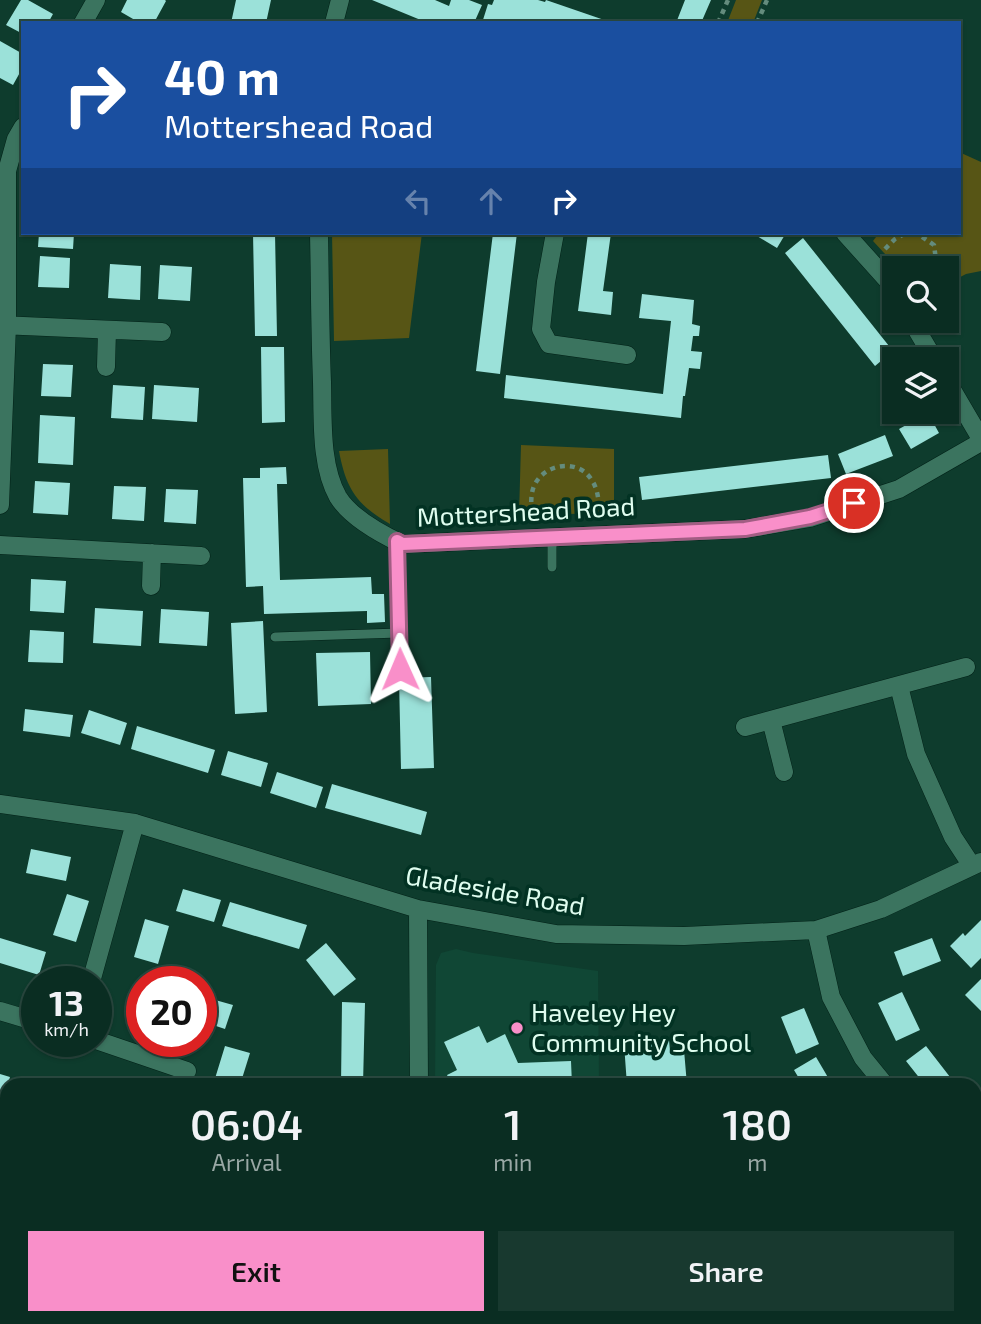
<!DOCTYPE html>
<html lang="en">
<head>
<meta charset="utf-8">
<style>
  body { margin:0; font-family:"Exo 2",sans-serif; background:#18392f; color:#f1f3f6; height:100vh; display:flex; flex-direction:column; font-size:26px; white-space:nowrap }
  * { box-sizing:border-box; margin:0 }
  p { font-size:23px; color:#99a8a5 }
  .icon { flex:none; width:38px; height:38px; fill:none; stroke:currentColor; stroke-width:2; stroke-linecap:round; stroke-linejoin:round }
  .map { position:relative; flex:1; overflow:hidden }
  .side { position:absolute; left:0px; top:1078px; width:982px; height:247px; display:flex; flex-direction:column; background:#0a2d22; border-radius:21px 21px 0 0; box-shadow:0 2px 5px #0004,0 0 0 2px #2a4940 }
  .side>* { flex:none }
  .banner { position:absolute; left:21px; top:21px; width:940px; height:214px; border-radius:0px; box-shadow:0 2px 5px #0004,0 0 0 2px #2a4940; background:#1a4fa0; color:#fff; overflow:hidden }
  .controls { position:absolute; left:882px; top:256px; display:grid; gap:14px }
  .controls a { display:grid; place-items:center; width:77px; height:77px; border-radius:0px; background:#0a2d22; box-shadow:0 2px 5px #0004,0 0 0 2px #2a4940; font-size:35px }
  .speed { position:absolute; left:21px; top:966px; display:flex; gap:14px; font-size:35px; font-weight:700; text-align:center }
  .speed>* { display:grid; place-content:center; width:91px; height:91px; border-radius:50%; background:#0a2d22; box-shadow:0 2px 5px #0004,0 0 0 2px #2a4940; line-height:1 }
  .speed small { font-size:18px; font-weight:400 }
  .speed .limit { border:10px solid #d22; background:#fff; color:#111 }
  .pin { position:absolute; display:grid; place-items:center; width:60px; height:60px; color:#fff; margin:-30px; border:4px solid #fff; border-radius:50%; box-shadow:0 2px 7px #0007 }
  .me { position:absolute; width:77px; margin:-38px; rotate:359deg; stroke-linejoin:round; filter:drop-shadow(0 0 5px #0008) }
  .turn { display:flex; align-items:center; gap:24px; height:147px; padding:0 28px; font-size:32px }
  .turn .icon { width:91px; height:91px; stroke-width:2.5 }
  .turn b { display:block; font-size:49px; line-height:60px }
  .lanes { display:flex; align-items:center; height:66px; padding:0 28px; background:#0003; justify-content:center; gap:35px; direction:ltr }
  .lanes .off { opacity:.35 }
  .eta { display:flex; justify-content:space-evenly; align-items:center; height:119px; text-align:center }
  .eta b { font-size:42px; font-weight:600; line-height:49px }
  .button { display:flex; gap:14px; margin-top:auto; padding:14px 28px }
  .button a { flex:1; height:80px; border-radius:0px; background:#f98fc9; color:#111; font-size:28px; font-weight:600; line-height:80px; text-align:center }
  .button a+a { background:#18392f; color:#f1f3f6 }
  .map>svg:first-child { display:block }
  .built { fill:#104735 }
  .green { fill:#575515 }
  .building { fill:#9be1d9 }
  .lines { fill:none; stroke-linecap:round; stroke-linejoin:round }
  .service-casing { stroke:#022117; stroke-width:10 }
  .minor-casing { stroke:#022117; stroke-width:19 }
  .path { stroke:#648c7d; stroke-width:4.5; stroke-dasharray:5 5; stroke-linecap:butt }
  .service { stroke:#3b745f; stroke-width:9 }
  .minor { stroke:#3b745f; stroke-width:18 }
  .route-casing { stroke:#a25d83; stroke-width:18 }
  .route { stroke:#f98fc9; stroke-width:12 }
  .poi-dot { fill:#f98fc9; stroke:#023223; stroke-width:2.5 }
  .labels { text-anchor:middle; stroke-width:7; stroke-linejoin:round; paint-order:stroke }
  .street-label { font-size:26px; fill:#dffdef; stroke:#023223 }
  .poi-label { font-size:26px; fill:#dffdef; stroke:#023223; text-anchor:start }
</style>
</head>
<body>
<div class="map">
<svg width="981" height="1324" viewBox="0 0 981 1324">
  <rect width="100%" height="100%" fill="#0e3c2d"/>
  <path class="built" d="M456,949L473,953L598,971L599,1085H435L436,965L441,953Z
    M411,1318H711L710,1324H410Z"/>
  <path class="green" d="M736,0H762L753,23H727Z
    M959,152L981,162V271L966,274L947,284V268H898L873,241L879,233H959Z
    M332,233H422L409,338L334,341Z
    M521,445L614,449V513L519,515Z
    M388,449L390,524C357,505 346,489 339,451Z
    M713,1318H968L973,1324H712Z"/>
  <path class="building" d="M21,0H28L53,14L48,23H23V34L6,25Z
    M127,0H165L166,1L154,23H140L121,12Z
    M236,0H271L266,23H231Z
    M372,0H435L449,6L451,0H469L482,5L474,23H428Z
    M494,0H538L545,2L546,0L613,23H482L488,4L492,5Z
    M685,0H711L701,23H676Z
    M0,41L23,54V67L13,85L0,78Z
    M39,233H74L73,249L38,247Z
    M253,233H275L277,336H255Z
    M493,233H517L500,374L476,371Z
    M588,233H611L603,291L613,292L611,315L578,311Z
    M752,233H786L777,248Z
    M803,238L893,351L875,366L785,253Z
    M40,256L70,258L69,288L38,287Z
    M110,264L141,266L140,300L108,298Z
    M160,265L192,267L190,301L158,299Z
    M642,294L694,300L692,324L700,326L699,336H693L691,351L702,352L700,369L689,368L685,396H683L681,418L504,398L506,375L663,394L671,321L639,318Z
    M261,347H284L285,422L262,423Z
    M43,364L73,365L71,397L41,396Z
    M894,368V401L880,376Z
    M113,385L145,387L143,420L111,418Z
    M154,385L199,388L197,422L152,419Z
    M900,411H927L939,433L911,449L899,429L908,424Z
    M40,415L75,417L73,465L38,463Z
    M885,435L893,456L846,474L838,454Z
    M828,455L831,478L642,500L639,477Z
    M286,467L287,484H277L280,580L371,577L372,594H384L385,622L367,623V611L264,614L263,586L246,587L243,478H260V468Z
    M35,481L70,483L68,515L33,513Z
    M114,486L146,487L144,521L112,519Z
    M166,489L198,490L196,524L164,522Z
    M31,579L66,581L64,613L30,611Z
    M95,608L143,611L141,646L93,643Z
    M161,609L209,612L207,646L159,643Z
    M263,621L267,712L235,714L231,623Z
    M30,630L64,632L63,663L28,662Z
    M370,652L371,704L318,706L316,653Z
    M431,677L434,768L401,769L399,678Z
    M25,709L73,715L70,737L23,731Z
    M89,710L127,723L120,745L81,733Z
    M137,726L215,750L208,773L131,749Z
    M228,751L268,763L261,787L221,775Z
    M277,772L323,787L316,808L270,793Z
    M332,784L427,812L421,835L325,808Z
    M31,849L71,857L66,881L26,873Z
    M183,889L221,900L214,922L176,911Z
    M67,894L89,901L76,942L53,935Z
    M230,902L307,925L299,949L222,926Z
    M145,919L169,926L158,964L134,957Z
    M981,920V958L971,968L950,946L963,933L965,936Z
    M0,938L46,952L39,975L0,963Z
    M932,938L941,961L903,976L894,952Z
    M326,943L356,979L334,996L306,960Z
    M981,979V1011L965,995Z
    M902,992L920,1030L896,1041L878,1003Z
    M201,996L233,1005L225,1029L201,1021Z
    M342,1002L365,1003L363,1085H341Z
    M804,1008L819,1044L796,1054L781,1017Z
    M479,1026L487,1043L505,1034L518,1063L571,1061L572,1085H452L447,1075L457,1070L444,1042Z
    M669,1040L670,1051L684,1050L687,1085H627L624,1044Z
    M225,1046L250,1053L240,1085H213Z
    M926,1046L950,1077L956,1085H925L906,1061Z
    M816,1057L826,1074L832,1085H803L794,1070Z
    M0,1074L10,1077L3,1100L0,1099Z
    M981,1125V1150L975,1145V1133Z
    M975,1247L981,1253V1259L975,1266Z
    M174,1318H202L200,1324H172Z
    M267,1318H291L290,1324H265Z
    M498,1318H572L570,1324H497Z"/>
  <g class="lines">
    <defs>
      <path id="service" d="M552,537V567
        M397,541L399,669
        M275,637L399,633"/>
      <path id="minor" d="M83,23L96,0
        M334,23L340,0
        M319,233C320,283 320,332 322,382C323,419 320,465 338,497C351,518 381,534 402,544L745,529L810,518L899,489L981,442
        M555,233L546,282L541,329L549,344L627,355
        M845,233L889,282L894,292
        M911,320L934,359
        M0,325L162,332
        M106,367L107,330
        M947,381L981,439
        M0,505L7,326V171L16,139L23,127
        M0,545L201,556
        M151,586L152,553
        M899,686L916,754L953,837L972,866
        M771,720L784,772
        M745,727L966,667
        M0,804L135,823L418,909L556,934L684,936L816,930L881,909L981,862
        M418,909L419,1085
        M816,930L831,997L863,1058L885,1085
        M91,982L135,823
        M0,1011L37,1022
        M96,1040L187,1071
        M975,1185L981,1190
        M126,1324L128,1318
        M387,1324L388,1318"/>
    </defs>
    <use href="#service" class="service-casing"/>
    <use href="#minor" class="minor-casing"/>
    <path class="path" d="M718,23L728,0
      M757,23L767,0
      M913,233L918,234L934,245L936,260L933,268
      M885,249L895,239L906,233
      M532,522C532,510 529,495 535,484C546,463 578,459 591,479C599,490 599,504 599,516"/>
    <use href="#service" class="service"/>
    <use href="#minor" class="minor"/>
  </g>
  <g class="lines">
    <defs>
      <path id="route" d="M400,669L397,541L402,544L745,529L810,517L854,503"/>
    </defs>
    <use href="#route" class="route-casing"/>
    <use href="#route" class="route"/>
  </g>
  <circle class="poi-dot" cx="517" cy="1028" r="7"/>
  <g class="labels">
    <g class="street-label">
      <text transform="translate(526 512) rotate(-3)" y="9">Mottershead Road</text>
      <text transform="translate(495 891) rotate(10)" y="9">Gladeside Road</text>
    </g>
    <g class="poi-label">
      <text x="531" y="1022">Haveley Hey<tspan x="531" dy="30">Community School</tspan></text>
    </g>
  </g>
</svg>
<div class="controls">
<a><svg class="icon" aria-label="search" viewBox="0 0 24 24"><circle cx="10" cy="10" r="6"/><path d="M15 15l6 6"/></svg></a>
<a><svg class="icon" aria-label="layers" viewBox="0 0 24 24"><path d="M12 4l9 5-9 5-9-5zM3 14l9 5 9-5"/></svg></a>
</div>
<div class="speed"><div>13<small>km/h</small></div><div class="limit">20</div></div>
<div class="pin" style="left:854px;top:503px;background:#d93025"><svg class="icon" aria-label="arrive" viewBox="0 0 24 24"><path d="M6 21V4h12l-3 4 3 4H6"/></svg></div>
<svg class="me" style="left:400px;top:669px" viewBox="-20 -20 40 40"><path d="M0-17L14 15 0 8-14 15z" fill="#f98fc9" stroke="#fff" stroke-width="4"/></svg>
<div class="banner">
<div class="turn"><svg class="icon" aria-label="right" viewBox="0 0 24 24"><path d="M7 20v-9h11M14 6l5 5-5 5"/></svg><div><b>40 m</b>Mottershead Road</div></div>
<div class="lanes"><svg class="icon off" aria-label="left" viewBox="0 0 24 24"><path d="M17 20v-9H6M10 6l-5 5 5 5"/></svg><svg class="icon off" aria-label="ahead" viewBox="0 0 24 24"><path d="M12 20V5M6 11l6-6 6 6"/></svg><svg class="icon" aria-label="right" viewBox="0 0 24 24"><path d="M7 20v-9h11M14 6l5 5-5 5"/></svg></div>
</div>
<section class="side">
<div class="eta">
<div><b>06:04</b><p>Arrival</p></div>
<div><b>1</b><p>min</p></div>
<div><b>180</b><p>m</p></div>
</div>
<div class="button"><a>Exit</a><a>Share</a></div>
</section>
</div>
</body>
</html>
